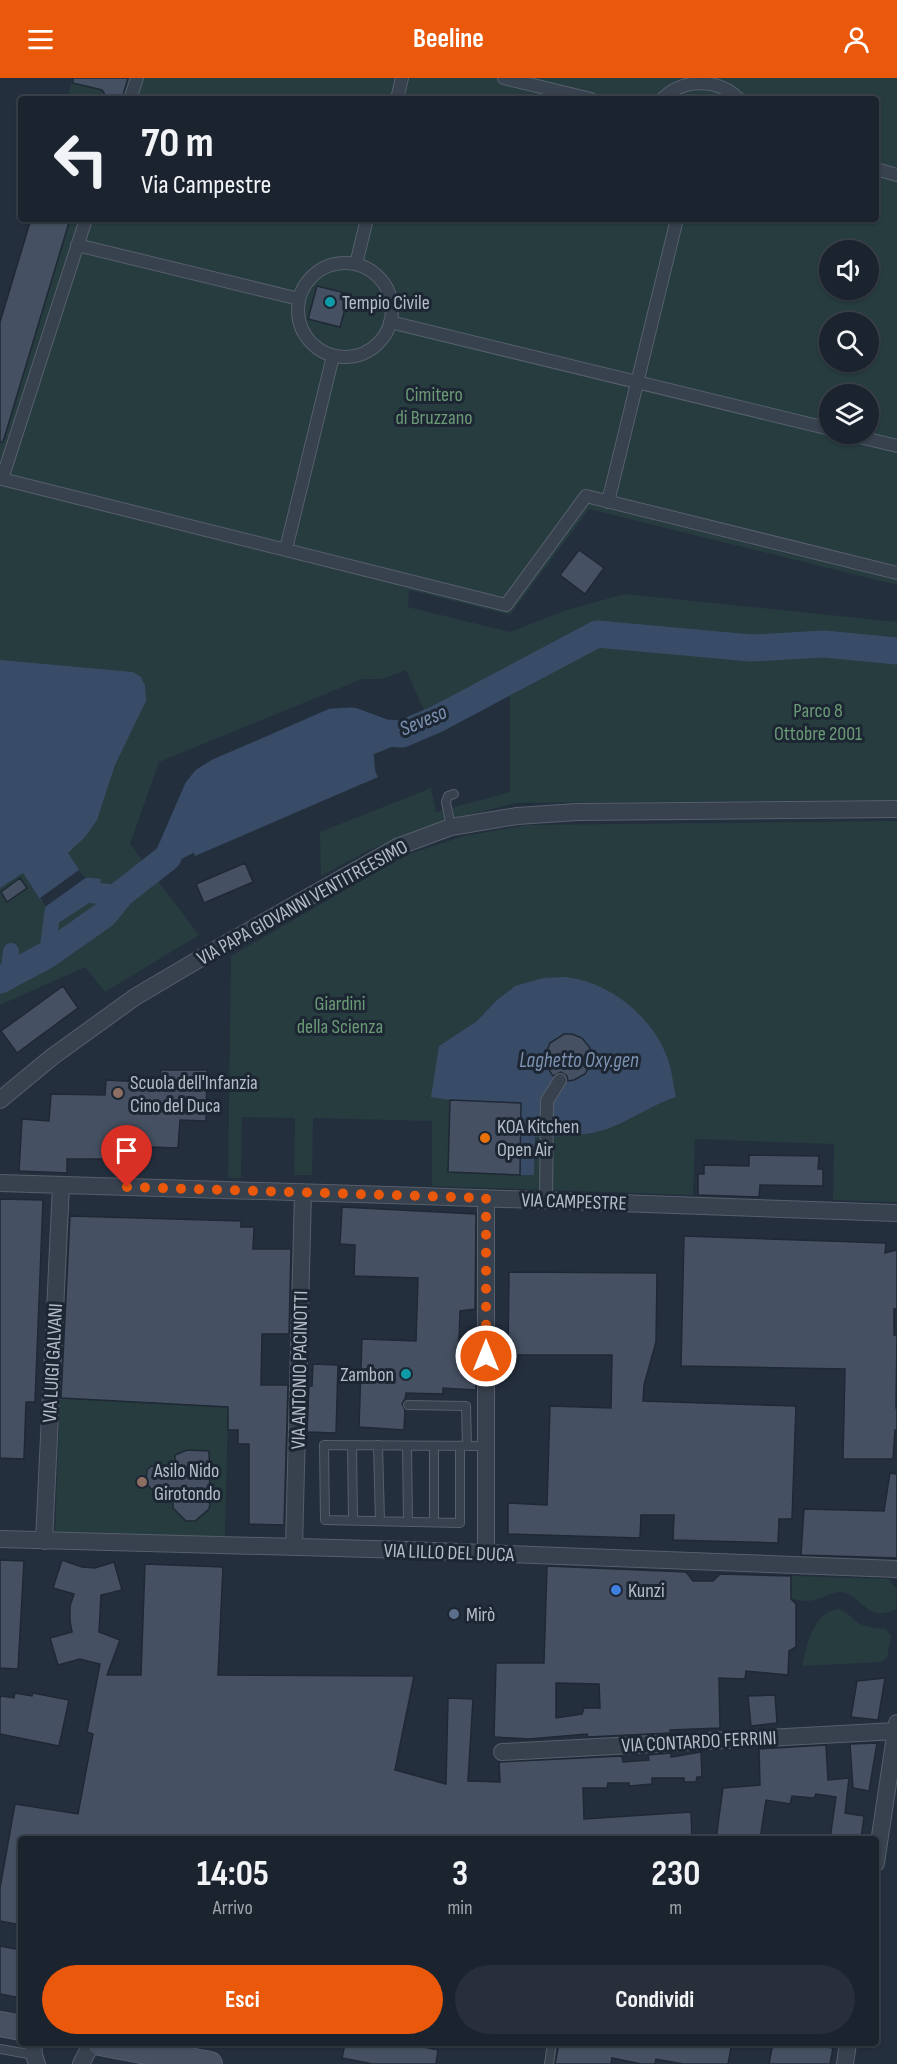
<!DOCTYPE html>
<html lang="it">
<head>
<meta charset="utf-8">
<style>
  body { margin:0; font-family:"Sofia Sans Condensed",sans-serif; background:#282f3a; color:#f1f3f6; height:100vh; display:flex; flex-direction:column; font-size:22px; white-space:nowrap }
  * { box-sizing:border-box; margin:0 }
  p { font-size:20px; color:#a0a4aa }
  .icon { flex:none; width:33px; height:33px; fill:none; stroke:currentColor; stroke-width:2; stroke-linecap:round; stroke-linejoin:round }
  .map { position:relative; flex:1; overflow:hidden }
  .side { position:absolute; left:18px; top:1758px; width:861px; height:210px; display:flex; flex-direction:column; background:#1b232e; border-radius:6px; box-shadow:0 2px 4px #0004,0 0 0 2px #39404a }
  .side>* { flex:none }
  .top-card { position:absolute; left:18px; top:18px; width:861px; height:126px; border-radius:6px; box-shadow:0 2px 4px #0004,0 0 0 2px #39404a; background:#1b232e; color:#f1f3f6; overflow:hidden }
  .tools { position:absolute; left:819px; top:162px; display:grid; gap:12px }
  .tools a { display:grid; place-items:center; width:60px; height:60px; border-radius:50%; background:#1b232e; box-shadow:0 2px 4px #0004,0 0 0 2px #39404a; font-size:30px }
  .pin { position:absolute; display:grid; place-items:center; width:51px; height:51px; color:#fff; margin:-62px -26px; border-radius:50% 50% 50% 0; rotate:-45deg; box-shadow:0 0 6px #0007 }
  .pin .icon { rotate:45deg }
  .me { position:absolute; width:66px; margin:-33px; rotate:0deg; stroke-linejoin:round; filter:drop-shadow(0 0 4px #0008) }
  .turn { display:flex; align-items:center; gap:21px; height:126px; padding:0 24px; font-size:27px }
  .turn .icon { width:78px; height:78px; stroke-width:2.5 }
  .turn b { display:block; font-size:42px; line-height:51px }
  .eta { display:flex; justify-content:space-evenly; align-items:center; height:102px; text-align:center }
  .eta b { font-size:36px; font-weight:700; line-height:42px }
  .button { display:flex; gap:12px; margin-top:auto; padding:12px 24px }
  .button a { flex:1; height:69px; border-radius:36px; background:#ea580c; color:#fff; font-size:24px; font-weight:700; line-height:69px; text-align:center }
  .button a+a { background:#282f3a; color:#f1f3f6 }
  header { display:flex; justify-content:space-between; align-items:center; height:78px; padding:0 24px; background:#ea580c; color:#fff; font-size:27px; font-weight:700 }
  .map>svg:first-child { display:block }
  .green { fill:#263c3f; fill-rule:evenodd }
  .water { fill:#394c67 }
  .pier { fill:#242f3e }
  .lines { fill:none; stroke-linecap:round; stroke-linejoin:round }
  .canal { stroke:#394c67; stroke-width:16 }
  .river { stroke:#394c67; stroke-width:27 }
  .building { fill:#455162; stroke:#1f2835; stroke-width:1.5; fill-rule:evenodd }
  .service-casing { stroke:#565f6c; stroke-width:10 }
  .pedestrian-casing { stroke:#565f6c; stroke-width:14 }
  .minor-casing { stroke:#565f6c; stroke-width:18 }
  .secondary-casing { stroke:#565f6c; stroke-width:26 }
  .service { stroke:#38414e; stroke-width:8 }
  .pedestrian { stroke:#38414e; stroke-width:12 }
  .minor { stroke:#38414e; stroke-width:16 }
  .secondary { stroke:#465061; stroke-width:24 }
  .route { stroke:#ea580c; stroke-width:10; stroke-dasharray:0 18 }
  .culture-dot { fill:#0f9aa8; stroke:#1d2633; stroke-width:2 }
  .education-dot { fill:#8d6e63; stroke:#1d2633; stroke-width:2 }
  .food-dot { fill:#e8710a; stroke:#1d2633; stroke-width:2 }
  .shop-dot { fill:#3f7fe0; stroke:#1d2633; stroke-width:2 }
  .service-dot { fill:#5c6f8a; stroke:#1d2633; stroke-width:2 }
  .labels { text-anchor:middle; stroke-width:6; stroke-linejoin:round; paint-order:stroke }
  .poi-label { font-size:20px; fill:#b4bcc9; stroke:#1d2633; text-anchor:start }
  .park-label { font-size:20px; fill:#6b9a76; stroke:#1d2633 }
  .street-label { font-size:20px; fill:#b4bcc9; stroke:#1d2633 }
  .water-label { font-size:21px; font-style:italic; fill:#7c92b1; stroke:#1d2633 }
</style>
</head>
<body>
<header><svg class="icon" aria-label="menu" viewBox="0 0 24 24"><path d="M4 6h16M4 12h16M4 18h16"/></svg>Beeline<svg class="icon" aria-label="person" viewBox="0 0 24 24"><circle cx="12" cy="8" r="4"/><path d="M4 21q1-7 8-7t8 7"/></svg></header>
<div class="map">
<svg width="897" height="1986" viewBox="0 0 897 1986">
  <rect width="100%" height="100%" fill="#242f3e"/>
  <path class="green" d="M77,0H897V507L589,431L510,537L409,512L408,529L510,554L567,532L625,516L897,544V722L516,725L445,743L409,756L367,773L321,798L320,754L431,710L436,734L510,714V617L433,652L406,592L382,601H362L159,684L130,766L199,857L105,914L85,889L0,927V244L31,141H876V21H67L72,3L76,4ZM830,172H868V212H830ZM830,244H868V284H830ZM830,316H868V356H830Z
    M897,743V1124L833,1122L834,1066L695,1061L693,1117L432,1108V1043L313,1040L312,1097H294L295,1040L242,1039L241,1100H228L231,878L406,777L464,758L527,747ZM515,908L676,1019C655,1026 637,1038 617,1047C591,1059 563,1058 535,1059L534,1097L521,1025L450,1022L439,968L477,943L497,922Z
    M60,1320L228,1329L225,1459L55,1455Z
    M791,1498L888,1501L897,1511L896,1531C869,1544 865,1523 846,1515C834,1511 825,1520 814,1522C807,1524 799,1522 791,1521Z
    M839,1531C848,1534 852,1541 860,1546C868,1550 878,1550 886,1551L891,1558L887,1580L881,1584L802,1588C807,1568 813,1533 839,1531Z"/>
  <path class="water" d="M0,582L133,594L141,599L145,608L146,623L115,687L97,742L85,759L68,775L84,799L101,801L99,826L89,825L57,846L44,845L45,829L23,795L0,810Z
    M346,653C363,655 371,661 374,680C375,688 374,692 378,699L195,778L188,760C197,735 201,714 226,701L338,654Z
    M543,900C552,900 562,898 571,900C612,906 653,940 667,979C672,991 673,1006 676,1019C655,1026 637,1038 617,1047C591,1059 563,1058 535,1059L534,1097H520L521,1025L450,1022L431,1019L439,968L477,943L497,922L515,908Z"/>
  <path class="pier" d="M79,792L84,799H87L45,829L40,820Z"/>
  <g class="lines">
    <path class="canal" d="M351,679L370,669L402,656
      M168,779L211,757
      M47,877L52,837L87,812L122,815
      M8,898L11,873"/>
    <path class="river" d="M0,902L47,877L104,837L122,815L168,779L197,712L205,702L218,694L333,644L352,643L385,655L402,656L437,641L597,556L751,570L824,566L897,573"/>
  </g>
  <path class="building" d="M73,0H128L123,17L116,21H108L102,12L73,5Z
    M31,141H70L3,364H0V244Z
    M317,208L349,216L340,249L308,241Z
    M579,472L604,490L585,516L560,497Z
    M245,785L253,804L204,825L196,806Z
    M20,800L27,810L7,824L1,814Z
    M63,908L78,930L17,975L1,953Z
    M564,956H572L582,960L590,970L592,976V984L585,996L574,1002L568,1003L567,998L561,994L553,998L547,989L545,977L550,965Z
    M161,992H207L206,1043L180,1042L178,1070L123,1068V1081H67V1095L19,1093L22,1041L49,1043L51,1016L105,1017L106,1002L160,1005Z
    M450,1022L521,1025L520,1097L448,1094Z
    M749,1077L819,1078L818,1091H823V1108L760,1107L759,1119L698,1117V1096H704V1087L749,1088Z
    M0,1121L43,1122L35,1324H26L24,1381L0,1380Z
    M342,1129L476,1136L475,1231L460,1233L459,1265H474L476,1312L443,1310V1316L406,1315L405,1321L402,1326L405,1332L404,1352L359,1349L362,1261L416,1263L418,1200L354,1198L355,1167L340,1166Z
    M70,1138L241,1143V1149H254L253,1171H291L289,1256H262L261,1307H288L284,1447L249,1446V1366H238V1352H228V1329L61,1320Z
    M684,1158L886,1165L885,1175L897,1172V1231H894V1257H897L896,1330H897V1353L895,1352L893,1381H843L845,1291L681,1288Z
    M509,1194L657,1195L656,1264L644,1307L643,1323L796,1328L792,1441H779L778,1465L673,1462L674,1437H641L640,1460L508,1456V1425L547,1427L550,1328L611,1330L612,1277H508Z
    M313,1286L338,1287L336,1355L307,1354L309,1308H312Z
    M187,1372L209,1373L210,1415L206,1421L210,1426L209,1431L195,1443H186L173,1430V1411H151L146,1405L147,1392L151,1388L175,1389V1377Z
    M890,1395L897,1396V1480L801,1477L804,1431L884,1433Z
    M0,1482L24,1483L18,1591L0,1590Z
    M62,1482L82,1489L95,1490L114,1484L122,1512L101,1517L99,1554L120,1562L107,1597H141L145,1486L223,1489L218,1597L414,1598L395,1692L446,1706L448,1620L473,1621L468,1703L500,1704L499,1684L622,1678L623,1684L649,1682L648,1677L671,1675V1679L701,1674L702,1699H697L696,1704H684V1700H652V1706L629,1708V1705H608L607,1710H583L584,1741L691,1734L692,1761H21V1847L0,1843V1810L15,1726L78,1736L93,1656L87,1654L100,1586L80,1581L58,1587L50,1560L72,1554L70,1543V1528L74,1516L53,1510Z
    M547,1488L686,1494L693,1503H713L720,1496L791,1498V1521L796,1526V1569L789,1573L788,1597L746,1593L745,1601L719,1600L720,1650L670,1652V1655L588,1659L587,1656L529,1661L494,1659L496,1585H544ZM556,1605L599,1606L600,1630H584L582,1636L556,1640Z
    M885,1600L878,1642L851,1639L857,1603Z
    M15,1615L32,1618L33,1615L69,1622L59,1668L0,1656V1620L1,1618L14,1620Z
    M775,1617L777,1645L751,1648L748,1618Z
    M877,1665L869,1713L853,1710L850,1666Z
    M826,1667L828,1702L849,1700L845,1735L864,1738L861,1761H830L836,1719L816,1716L814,1720L792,1718L790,1726L766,1722L760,1761H716L723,1710L760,1707L759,1671Z
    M0,1868L21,1872V1920L0,1916Z
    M345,1965H405L438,1972L436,1986H373L342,1980Z
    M559,1965H732L728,1986H683L656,1981L655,1986H641L612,1980L611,1986H555Z
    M773,1965H802L833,1970L830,1986H769Z"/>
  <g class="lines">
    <defs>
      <path id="service" d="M451,749L446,724L448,718L454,716
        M408,1327L466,1328L467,1368
        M352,1367L353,1442
        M378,1367L380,1443
        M407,1368L408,1444
        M434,1368V1444
        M460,1368V1445L325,1442L324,1367L486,1368
        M0,1971L34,1977
        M549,1986L552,1965"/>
      <path id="pedestrian" d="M504,0L591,21
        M130,21L137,0
        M397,21L402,0
        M662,21C683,0 718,0 739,21
        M876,91L897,97
        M86,141L2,401L506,527L586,418L897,495
        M77,167L299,221
        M298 232a47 47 0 1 1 94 0a47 47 0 1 1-94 0Z
        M356,186L367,141
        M390,244L830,351
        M847,356L897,368
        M608,424L677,141
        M286,471L333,278
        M546,1122L547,1023L560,1002"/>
      <path id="minor" d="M0,1022L52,979L135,919L206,877L397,769L451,749L517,738L577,734L897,731
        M0,1105L421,1118L897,1135
        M0,1461L407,1472L897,1491
        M44,1463L61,1107
        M294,1469L303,1114
        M486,1475V1120
        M502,1674L896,1653
        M876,1785L897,1645
        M33,1965L34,1977L37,1986
        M81,1986L92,1965
        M845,1986L848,1965"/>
      <path id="secondary" d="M0,1946L21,1950
        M100,1965L210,1986"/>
    </defs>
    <use href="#service" class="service-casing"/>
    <use href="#pedestrian" class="pedestrian-casing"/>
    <use href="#minor" class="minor-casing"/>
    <use href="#secondary" class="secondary-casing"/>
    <use href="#service" class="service"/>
    <use href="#pedestrian" class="pedestrian"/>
    <use href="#minor" class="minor"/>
    <use href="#secondary" class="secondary"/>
  </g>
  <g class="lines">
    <path class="route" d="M127,1109L486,1120V1278"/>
  </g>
  <g class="culture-dot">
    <circle cx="330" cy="224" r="6"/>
    <circle cx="406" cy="1296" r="6"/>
  </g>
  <g class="education-dot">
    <circle cx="118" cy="1015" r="6"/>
    <circle cx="142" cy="1404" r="6"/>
  </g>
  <circle class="food-dot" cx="485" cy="1060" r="6"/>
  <circle class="shop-dot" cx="616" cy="1512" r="6"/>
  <circle class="service-dot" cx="454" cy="1536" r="6"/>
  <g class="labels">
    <g class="poi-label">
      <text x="342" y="231">Tempio Civile</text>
      <text x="130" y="1011">Scuola dell'Infanzia<tspan x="130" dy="23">Cino del Duca</tspan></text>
      <text x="497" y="1055">KOA Kitchen<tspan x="497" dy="23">Open Air</tspan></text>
      <text x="394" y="1303" text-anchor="end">Zambon</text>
      <text x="154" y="1399">Asilo Nido<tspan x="154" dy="23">Girotondo</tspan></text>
      <text x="628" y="1519">Kunzi</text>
      <text x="466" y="1543">Mirò</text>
    </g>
    <g class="park-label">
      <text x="434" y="323">Cimitero<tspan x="434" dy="23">di Bruzzano</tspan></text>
      <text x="818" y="639">Parco 8<tspan x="818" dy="23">Ottobre 2001</tspan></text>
      <text x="340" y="932">Giardini<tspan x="340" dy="23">della Scienza</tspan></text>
    </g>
    <g class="street-label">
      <text transform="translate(302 824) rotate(-29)" y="7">VIA PAPA GIOVANNI VENTITREESIMO</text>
      <text transform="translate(574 1123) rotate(2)" y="7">VIA CAMPESTRE</text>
      <text transform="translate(52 1285) rotate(-87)" y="7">VIA LUIGI GALVANI</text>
      <text transform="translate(299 1292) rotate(-89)" y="7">VIA ANTONIO PACINOTTI</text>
      <text transform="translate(449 1474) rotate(2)" y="7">VIA LILLO DEL DUCA</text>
      <text transform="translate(699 1663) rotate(-3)" y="7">VIA CONTARDO FERRINI</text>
    </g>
    <g class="water-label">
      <text transform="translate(423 642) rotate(-23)" y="7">Seveso</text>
      <text x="579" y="989">Laghetto Oxy.gen</text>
    </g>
  </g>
</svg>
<div class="tools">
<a><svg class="icon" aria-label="sound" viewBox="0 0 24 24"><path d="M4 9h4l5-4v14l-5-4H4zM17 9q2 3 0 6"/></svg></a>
<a><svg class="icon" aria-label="search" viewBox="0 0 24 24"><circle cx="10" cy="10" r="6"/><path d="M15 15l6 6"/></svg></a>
<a><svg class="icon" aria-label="layers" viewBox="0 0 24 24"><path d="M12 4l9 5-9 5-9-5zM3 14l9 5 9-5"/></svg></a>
</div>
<div class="pin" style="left:127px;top:1109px;background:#d93025"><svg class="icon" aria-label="arrive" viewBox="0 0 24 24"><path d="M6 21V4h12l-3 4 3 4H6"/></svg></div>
<svg class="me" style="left:486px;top:1278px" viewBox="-20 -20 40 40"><circle r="17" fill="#ea580c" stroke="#fff" stroke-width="3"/><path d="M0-11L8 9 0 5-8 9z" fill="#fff"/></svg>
<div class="top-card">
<div class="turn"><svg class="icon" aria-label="left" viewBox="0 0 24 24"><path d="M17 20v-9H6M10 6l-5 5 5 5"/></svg><div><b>70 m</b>Via Campestre</div></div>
</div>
<section class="side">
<div class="eta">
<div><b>14:05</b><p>Arrivo</p></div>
<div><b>3</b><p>min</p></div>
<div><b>230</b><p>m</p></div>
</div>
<div class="button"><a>Esci</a><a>Condividi</a></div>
</section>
</div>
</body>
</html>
